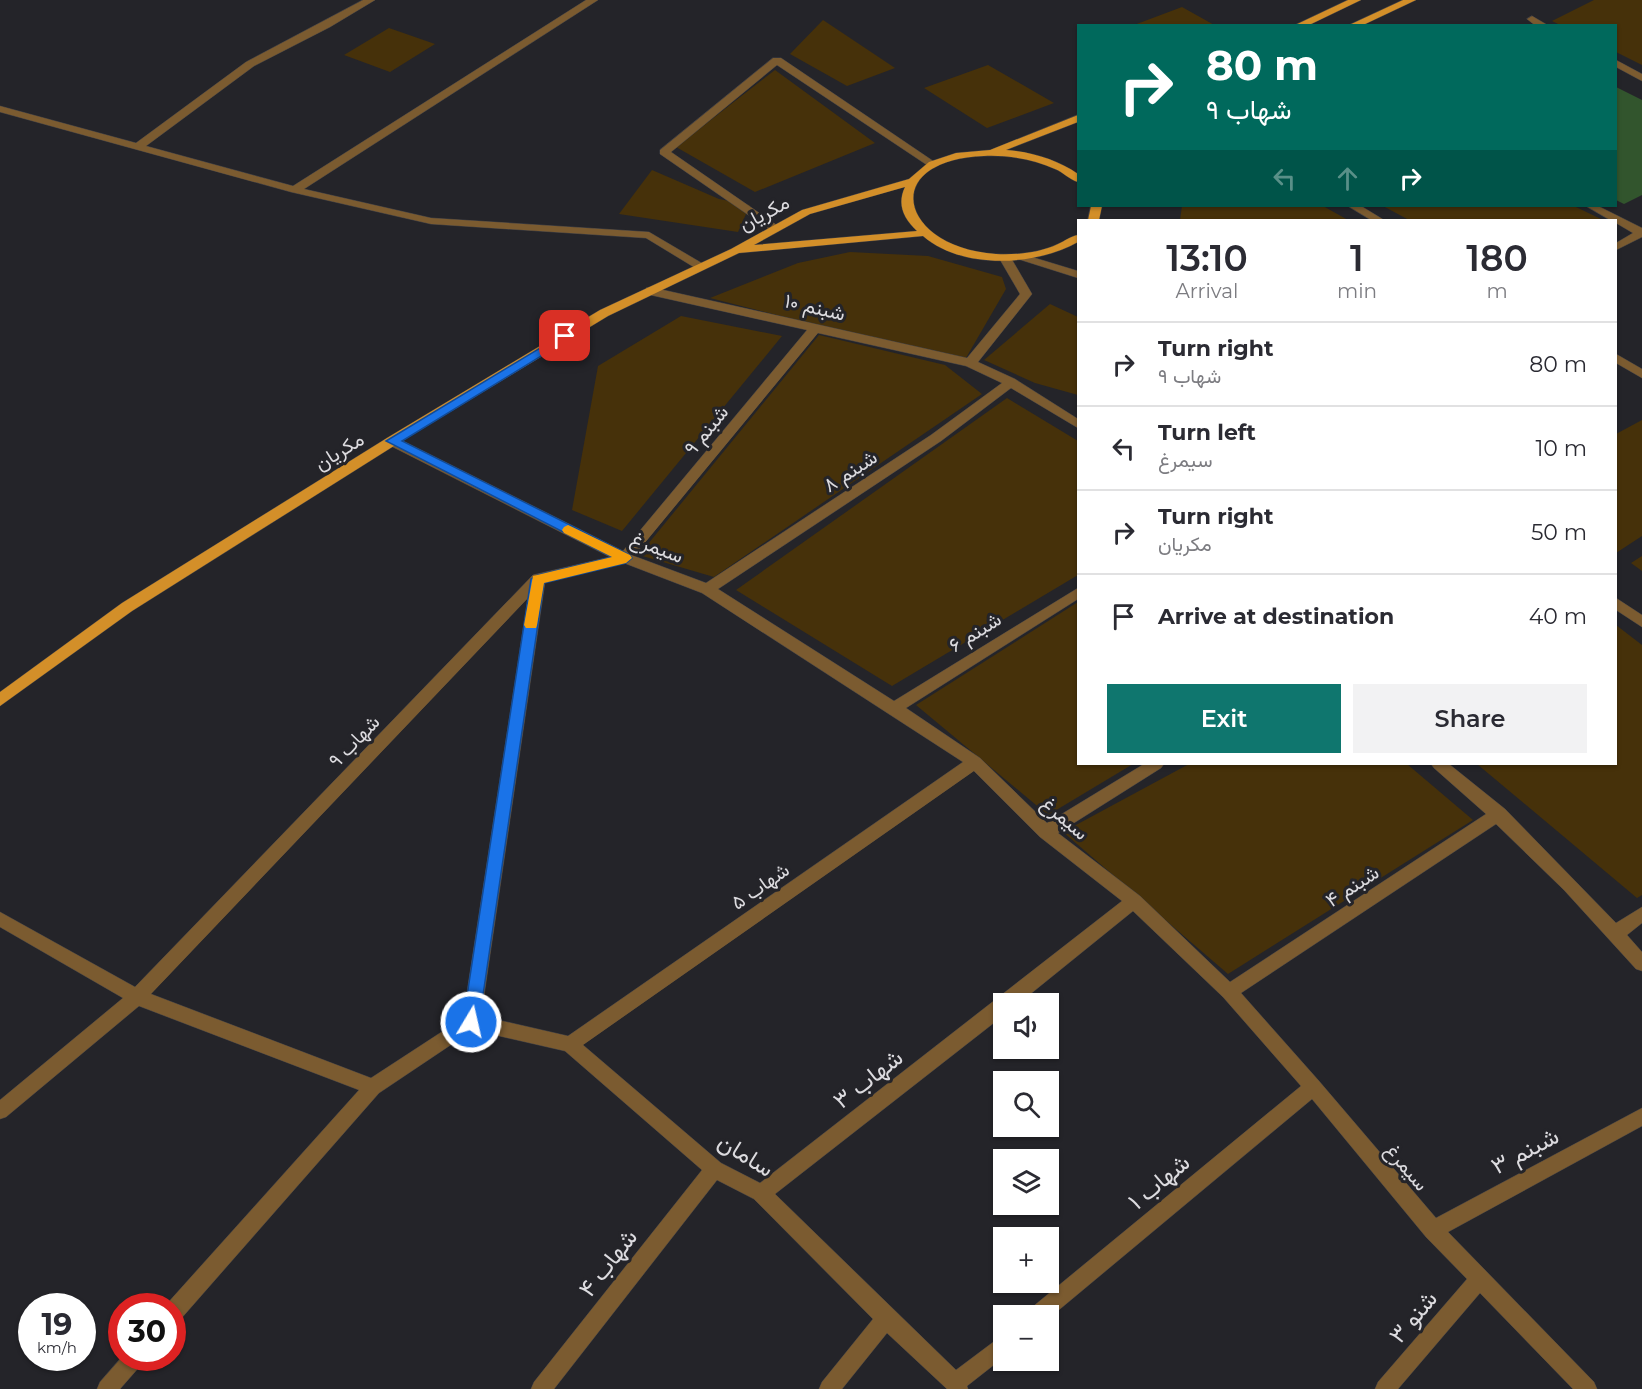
<!DOCTYPE html>
<html lang="en">
<head>
<meta charset="utf-8">
<style>
  body { margin:0; font-family:Montserrat,Vazirmatn,sans-serif; background:#f2f2f3; color:#2b2b33; height:100vh; display:flex; flex-direction:column; font-size:22px; white-space:nowrap }
  * { box-sizing:border-box; margin:0 }
  p { font-size:20px; color:#7c7c81 }
  .icon { flex:none; width:33px; height:33px; fill:none; stroke:currentColor; stroke-width:2; stroke-linecap:round; stroke-linejoin:round }
  .map { position:relative; flex:1; overflow:hidden }
  .drawer { position:absolute; left:1077px; top:219px; width:540px; height:546px; display:flex; flex-direction:column; background:#fff; border-radius:0px; box-shadow:0 2px 4px #0004 }
  .drawer>* { flex:none }
  .hud { position:absolute; left:1077px; top:24px; width:540px; height:183px; border-radius:0px; box-shadow:0 2px 4px #0004; background:#00695c; color:#fff; overflow:hidden }
  .buttons { position:absolute; left:993px; top:993px; display:grid; gap:12px }
  .buttons a { display:grid; place-items:center; width:66px; height:66px; border-radius:0px; background:#fff; box-shadow:0 2px 4px #0004; font-size:30px }
  .speed { position:absolute; left:18px; top:1293px; display:flex; gap:12px; font-size:30px; font-weight:700; text-align:center }
  .speed>* { display:grid; place-content:center; width:78px; height:78px; border-radius:50%; background:#fff; box-shadow:0 2px 4px #0004; line-height:1 }
  .speed small { font-size:15px; font-weight:400 }
  .speed .limit { border:9px solid #d22; background:#fff; color:#111 }
  .pin { position:absolute; display:grid; place-items:center; width:51px; height:51px; color:#fff; margin:-26px; border-radius:12px; box-shadow:0 3px 9px #0006 }
  .me { position:absolute; width:66px; margin:-33px; rotate:9deg; stroke-linejoin:round; filter:drop-shadow(0 0 4px #0008) }
  .turn { display:flex; align-items:center; gap:21px; height:126px; padding:0 30px; font-size:27px }
  .turn .icon { width:78px; height:78px; stroke-width:2.5 }
  .turn b { display:block; font-size:42px; line-height:51px }
  .lanes { display:flex; align-items:center; height:57px; padding:0 30px; background:#0003; justify-content:center; gap:30px; direction:ltr }
  .lanes .off { opacity:.35 }
  .eta { display:flex; justify-content:space-evenly; align-items:center; height:102px; text-align:center }
  .eta b { font-size:36px; font-weight:600; line-height:42px }
  .cta { display:flex; gap:12px; margin-top:auto; padding:12px 30px }
  .cta a { flex:1; height:69px; border-radius:0px; background:#0f766e; color:#fff; font-size:24px; font-weight:600; line-height:69px; text-align:center }
  .cta a+a { background:#f2f2f3; color:#2b2b33 }
  ul { padding:0; list-style:none }
  li { display:flex; align-items:center; gap:18px; height:84px; padding:0 30px; border-top:2px solid #e1e1e2 }
  li div { flex:1 }
  li b { display:block; font-size:22px }
  li em { font-style:normal }
  .map>svg:first-child { display:block }
  .green { fill:#32552d }
  .building { fill:#46310a }
  .lines { fill:none; stroke-linecap:round; stroke-linejoin:round }
  .minor-casing { stroke:#414146; stroke-width:1 }
  .primary-casing { stroke:#414146; stroke-width:1 }
  .minor { fill:#7b5b30; fill-rule:evenodd }
  .primary { fill:#d38f29; fill-rule:evenodd }
  .route { fill:#1a73e8; stroke:#114b97; stroke-width:1.5 }
  .slow { fill:#f59e0b }
  .labels { text-anchor:middle; stroke-width:6; stroke-linejoin:round; paint-order:stroke }
  .street-label { font-size:20px; fill:#dcdbdf; stroke:#242429 }
  .near-street-label { font-size:24px; fill:#dcdbdf; stroke:#242429 }
</style>
</head>
<body>
<div class="map">
<svg width="1642" height="1389" viewBox="0 0 1642 1389">
  <rect width="100%" height="100%" fill="#242429"/>
  <path class="green" d="M1616,87L1642,100V195L1624,204L1616,200Z"/>
  <path class="building" d="M1594,0H1642V65L1616,52V26H1562L1552,21Z
    M1182,7L1216,26H1134V25Z
    M823,20L895,68L847,86L790,54Z
    M389,28L435,44L390,72L344,55Z
    M988,65L1054,103L987,128L924,88Z
    M775,70L875,143L755,192L676,147Z
    M652,170L719,199L750,205L738,232L619,214Z
    M1182,206H1323L1348,220H1180Z
    M1383,206H1574L1603,220H1409Z
    M850,252L928,256L1002,277L1006,289L963,363L710,298L798,263Z
    M1050,304L1078,317V395L1035,383L984,360Z
    M681,316L782,336L622,531L572,510L598,366Z
    M819,335L945,365L982,394L714,577L639,555Z
    M1007,398L1078,441V575L892,686L736,590Z
    M1642,420V536L1616,553V434Z
    M1642,556V571L1631,563Z
    M1078,602V764H1133L1048,815L916,705Z
    M1616,625L1642,645V895L1637,898L1477,764H1616Z
    M1189,764H1407L1473,820L1228,974L1063,832Z"/>
  <g class="lines">
    <defs>
      <path id="minor" d="M363,0H375L330,27L254,66L146,146L293,186L586,0H598L304,189L431,218L649,232L705,265V269H697L646,238L431,224L291,192L0,112V106L136,143L246,62Z
        M1532,16L1549,26H1536L1527,19Z
        M773,58H781L939,165L934,168L930,167L777,65L671,152L778,226V230H770L660,154V150Z
        M1616,60L1642,74V81L1616,67Z
        M1348,206H1361L1384,220H1371Z
        M1586,206H1598L1642,228V237L1616,250V243L1633,233L1616,223V220H1610Z
        M1022,254L1078,271V278L1018,259L1016,257Z
        M1005,255L1011,258L1032,294L978,362L1015,379L1078,419V428L1011,388L941,441L718,589L894,701L1078,588V599L906,708L980,758L1047,823L1144,764H1164L1161,768L1058,833L1140,896L1230,982L1486,814L1434,768L1431,764H1449L1505,809L1616,923L1642,907V923L1627,935L1642,952V971L1636,969L1564,890L1496,824L1241,993L1319,1081L1436,1218L1642,1108V1126L1448,1232L1594,1382L1597,1389H1573L1480,1293L1398,1389H1375L1378,1382L1467,1279L1426,1237L1312,1099L1048,1319V1316H1027L1030,1309L1301,1086L1223,997L1133,911L1018,1004H1004V1015L775,1194L956,1370L1004,1334V1357L967,1386L968,1389H947L887,1333L842,1389H819L822,1382L873,1319L754,1199L717,1180L554,1389H531L534,1382L702,1170L565,1051L473,1030L379,1093L179,1321L172,1324V1306H165L359,1090L139,1006L6,1117L0,1119V1100L123,998L0,927V912L135,987L533,575L610,557L387,444L385,441L387,438H397L623,551L807,330L646,294V288L650,287L967,358L1020,294L999,258ZM818,333L966,366L1002,383L931,435L706,583L634,556ZM624,563L702,593L963,762L568,1036L481,1016L545,582ZM528,598L463,1018L371,1078L151,994ZM974,771L1040,837L1122,901L760,1183L721,1163L583,1045Z
        M1616,354L1642,369V378L1616,363Z
        M1616,598L1642,615V627L1616,610Z
        M122,1357L144,1358L141,1365L120,1389H97L100,1382Z"/>
      <path id="primary" d="M1348,0H1361L1307,26H1293Z
        M1403,0H1416L1361,26H1347Z
        M1078,115V122L1006,150C1032,152 1058,160 1078,174V182C1070,180 1063,172 1055,169C1033,159 1008,155 984,156C877,160 900,248 996,254C1016,255 1039,253 1058,244C1065,241 1071,236 1078,235V242C1036,266 962,270 923,236L739,253L608,316L397,444L132,611L0,706V692L122,603L387,438L600,310L731,249L802,210L909,179L929,162L956,153L990,150ZM905,187C897,204 903,218 917,231L754,245L810,214Z
        M1091,206H1102L1099,220H1088Z"/>
    </defs>
    <use href="#minor" class="minor-casing"/>
    <use href="#primary" class="primary-casing"/>
    <use href="#minor" class="minor"/>
    <use href="#primary" class="primary"/>
  </g>
  <path class="route" d="M565,333L571,336L569,339L402,441L630,555L632,558L626,563L544,583L479,1022L476,1027L471,1029L465,1027L463,1022L531,579L538,575L612,557L386,441Z"/>
  <path class="slow" d="M568,525L630,555L632,558L626,563L544,583L537,625L536,628H526L524,625L533,576L612,557L564,533L562,530L564,527Z"/>
  <g class="labels">
    <g class="street-label">
      <text transform="translate(764 213) rotate(-28)" y="7">مکریان</text>
      <text transform="translate(815 307) rotate(13)" y="7">شبنم ۱۰</text>
      <text transform="translate(706 430) rotate(-51)" y="7">شبنم ۹</text>
      <text transform="translate(339 451) rotate(-32)" y="7">مکریان</text>
      <text transform="translate(850 471) rotate(-33)" y="7">شبنم ۸</text>
      <text transform="translate(657 547) rotate(21)" y="7">سیمرغ</text>
      <text transform="translate(975 632) rotate(-32)" y="7">شبنم ۶</text>
      <text transform="translate(354 741) rotate(-46)" y="7">شهاب ۹</text>
      <text transform="translate(1065 818) rotate(41)" y="7">سیمرغ</text>
      <text transform="translate(760 886) rotate(-35)" y="7">شهاب ۵</text>
      <text transform="translate(1352 886) rotate(-33)" y="7">شبنم ۴</text>
      <text transform="translate(1407 1167) rotate(50)" y="7">سیمرغ</text>
    </g>
    <g class="near-street-label">
      <text transform="translate(868 1079) rotate(-38)" y="8">شهاب ۳</text>
      <text transform="translate(1525 1151) rotate(-28)" y="8">شبنم ۳</text>
      <text transform="translate(746 1155) rotate(32)" y="8">سامان</text>
      <text transform="translate(1159 1182) rotate(-40)" y="8">شهاب ۱</text>
      <text transform="translate(608 1263) rotate(-52)" y="8">شهاب ۴</text>
      <text transform="translate(1413 1317) rotate(-50)" y="8">شنو ۳</text>
    </g>
  </g>
</svg>
<div class="buttons">
<a><svg class="icon" aria-label="sound" viewBox="0 0 24 24"><path d="M4 9h4l5-4v14l-5-4H4zM17 9q2 3 0 6"/></svg></a>
<a><svg class="icon" aria-label="search" viewBox="0 0 24 24"><circle cx="10" cy="10" r="6"/><path d="M15 15l6 6"/></svg></a>
<a><svg class="icon" aria-label="layers" viewBox="0 0 24 24"><path d="M12 4l9 5-9 5-9-5zM3 14l9 5 9-5"/></svg></a>
<a>+</a>
<a>−</a>
</div>
<div class="speed"><div>19<small>km/h</small></div><div class="limit">30</div></div>
<div class="pin" style="left:565px;top:336px;background:#d93025"><svg class="icon" aria-label="arrive" viewBox="0 0 24 24"><path d="M6 21V4h12l-3 4 3 4H6"/></svg></div>
<svg class="me" style="left:471px;top:1022px" viewBox="-20 -20 40 40"><circle r="17" fill="#1a73e8" stroke="#fff" stroke-width="3"/><path d="M0-11L8 9 0 5-8 9z" fill="#fff"/></svg>
<div class="hud">
<div class="turn"><svg class="icon" aria-label="right" viewBox="0 0 24 24"><path d="M7 20v-9h11M14 6l5 5-5 5"/></svg><div><b>80 m</b>شهاب ۹</div></div>
<div class="lanes"><svg class="icon off" aria-label="left" viewBox="0 0 24 24"><path d="M17 20v-9H6M10 6l-5 5 5 5"/></svg><svg class="icon off" aria-label="ahead" viewBox="0 0 24 24"><path d="M12 20V5M6 11l6-6 6 6"/></svg><svg class="icon" aria-label="right" viewBox="0 0 24 24"><path d="M7 20v-9h11M14 6l5 5-5 5"/></svg></div>
</div>
<section class="drawer">
<div class="eta">
<div><b>13:10</b><p>Arrival</p></div>
<div><b>1</b><p>min</p></div>
<div><b>180</b><p>m</p></div>
</div>
<ul>
<li><svg class="icon" aria-label="right" viewBox="0 0 24 24"><path d="M7 20v-9h11M14 6l5 5-5 5"/></svg><div><b>Turn right</b><p>شهاب ۹</p></div><em>80 m</em></li>
<li><svg class="icon" aria-label="left" viewBox="0 0 24 24"><path d="M17 20v-9H6M10 6l-5 5 5 5"/></svg><div><b>Turn left</b><p>سیمرغ</p></div><em>10 m</em></li>
<li><svg class="icon" aria-label="right" viewBox="0 0 24 24"><path d="M7 20v-9h11M14 6l5 5-5 5"/></svg><div><b>Turn right</b><p>مکریان</p></div><em>50 m</em></li>
<li><svg class="icon" aria-label="arrive" viewBox="0 0 24 24"><path d="M6 21V4h12l-3 4 3 4H6"/></svg><div><b>Arrive at destination</b></div><em>40 m</em></li>
</ul>
<div class="cta"><a>Exit</a><a>Share</a></div>
</section>
</div>
</body>
</html>
